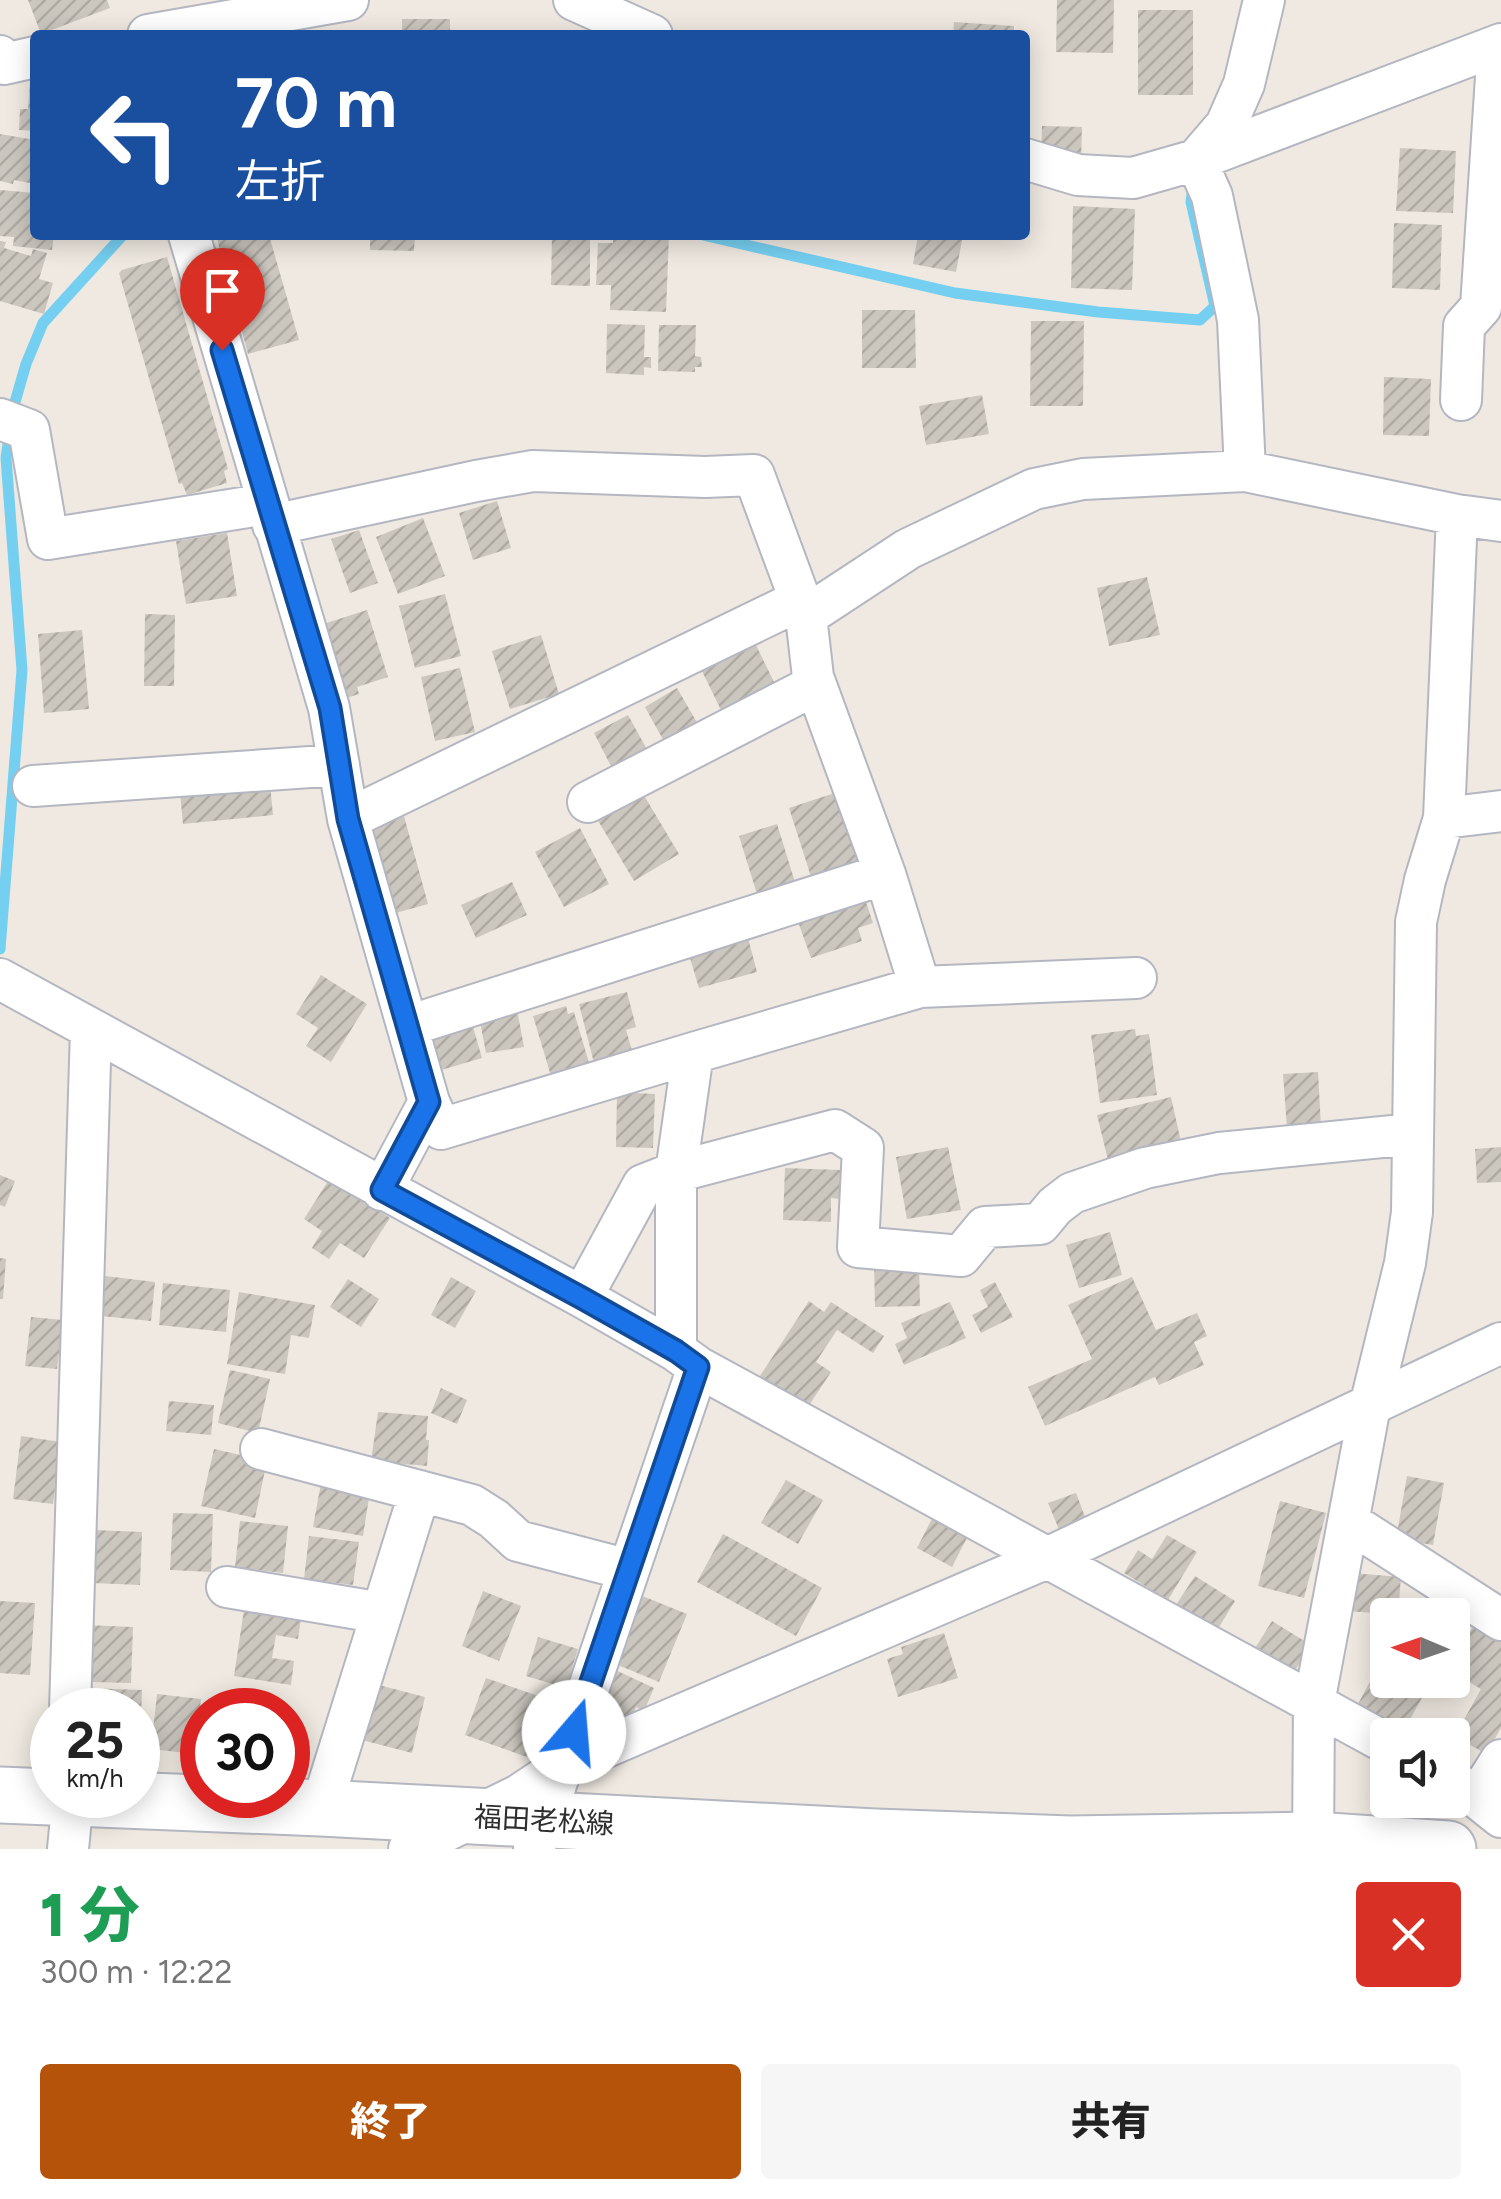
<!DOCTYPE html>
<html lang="ja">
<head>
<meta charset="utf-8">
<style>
  body { margin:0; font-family:Figtree,"Noto Sans JP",sans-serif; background:#f6f6f6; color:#222; height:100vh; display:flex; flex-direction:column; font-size:38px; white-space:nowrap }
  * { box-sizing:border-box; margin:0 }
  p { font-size:32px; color:#767676 }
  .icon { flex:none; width:55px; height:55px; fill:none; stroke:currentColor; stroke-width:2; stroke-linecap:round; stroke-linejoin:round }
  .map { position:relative; height:1849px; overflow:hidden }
  .side { display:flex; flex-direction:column; background:#fff; flex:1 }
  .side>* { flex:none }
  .top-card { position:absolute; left:30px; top:30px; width:1000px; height:210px; border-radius:10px; box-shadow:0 5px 25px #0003; background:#1a4fa0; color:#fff; overflow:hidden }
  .needle { width:65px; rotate:272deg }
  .buttons { position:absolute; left:1370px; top:1598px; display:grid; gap:20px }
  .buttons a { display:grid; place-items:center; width:100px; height:100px; border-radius:10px; background:#fff; box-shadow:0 5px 25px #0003; font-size:50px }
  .speed { position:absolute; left:30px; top:1688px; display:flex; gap:20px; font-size:50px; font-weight:700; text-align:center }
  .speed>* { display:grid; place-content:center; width:130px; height:130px; border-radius:50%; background:#fff; box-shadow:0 5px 25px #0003; line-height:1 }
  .speed small { font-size:25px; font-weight:400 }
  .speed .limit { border:15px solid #d22; background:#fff; color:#111 }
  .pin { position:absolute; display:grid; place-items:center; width:85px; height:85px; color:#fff; margin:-102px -42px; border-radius:50% 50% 50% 0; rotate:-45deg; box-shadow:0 0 10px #0007 }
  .pin .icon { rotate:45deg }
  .me { position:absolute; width:110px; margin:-55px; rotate:18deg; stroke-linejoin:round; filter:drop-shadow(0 0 8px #0008) }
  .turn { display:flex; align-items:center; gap:35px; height:210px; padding:0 40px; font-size:45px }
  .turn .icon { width:130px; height:130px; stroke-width:2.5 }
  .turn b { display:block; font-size:70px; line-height:85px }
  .round { display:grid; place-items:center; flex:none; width:105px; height:105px; border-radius:10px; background:#f6f6f6 }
  .overview { display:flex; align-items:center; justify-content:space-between; height:170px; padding:0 40px }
  h1 { font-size:60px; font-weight:800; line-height:75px; color:#1e9e55 }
  .cta { display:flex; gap:20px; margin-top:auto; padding:20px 40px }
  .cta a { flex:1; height:115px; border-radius:10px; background:#b45309; color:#fff; font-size:40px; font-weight:800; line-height:115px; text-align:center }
  .cta a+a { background:#f6f6f6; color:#222 }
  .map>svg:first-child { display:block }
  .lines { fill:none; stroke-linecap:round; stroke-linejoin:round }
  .stream { stroke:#75cff0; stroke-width:11 }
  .building { fill:url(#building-hatch) }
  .street-casing { stroke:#b4b7c1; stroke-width:44 }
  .secondary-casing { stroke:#b4b7c1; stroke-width:59 }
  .street { stroke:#fff; stroke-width:40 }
  .secondary { stroke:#fff; stroke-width:55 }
  .route-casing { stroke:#114b97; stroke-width:25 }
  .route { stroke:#1a73e8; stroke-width:18 }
  .labels { text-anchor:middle; stroke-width:8; stroke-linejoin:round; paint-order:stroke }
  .street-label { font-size:28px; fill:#2e2e2e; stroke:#fff }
</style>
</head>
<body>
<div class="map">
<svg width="1501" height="1849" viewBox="0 0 1501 1849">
  <defs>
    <pattern id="building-hatch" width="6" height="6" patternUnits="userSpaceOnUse" patternTransform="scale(2.5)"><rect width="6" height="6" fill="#cbc7bf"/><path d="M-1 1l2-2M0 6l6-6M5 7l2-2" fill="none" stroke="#afaba4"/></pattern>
  </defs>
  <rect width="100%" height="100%" fill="#efe9e1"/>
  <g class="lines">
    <path class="stream" d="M703,235L955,293L1098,312L1200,320L1215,306L1191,202L1192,194
      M0,949L22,670L6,458L13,409L26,364L43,323L123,235"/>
  </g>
  <path class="building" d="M28,0H107L110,8L41,34Z
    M1057,0H1114L1113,53L1056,52Z
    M1138,10H1193V95H1138Z
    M402,19H450V35H402Z
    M954,22L1014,26V35H953Z
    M30,81H35V131L19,130L20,109H28Z
    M1042,126L1082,127L1081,164L1041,160Z
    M0,134L35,140V184L14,180L13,184L0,181Z
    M1400,148L1456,151L1453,213L1396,211Z
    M0,190L35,193V235H54L52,250L13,246L14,237L0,236Z
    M1073,206L1135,209L1132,290L1071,288Z
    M1394,223L1442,225L1440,290L1392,288Z
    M216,235H269L299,340L248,354Z
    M370,235H415L414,251L370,250Z
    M552,235H590V286L551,285Z
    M613,235H669L666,312L610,310L611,285H596L598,243H613Z
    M918,235H963L956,272L913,264Z
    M0,241L6,242L4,248L31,256L33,249L47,253L39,279L53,283L44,314L0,301Z
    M167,257L228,469L224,471L227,483L187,495L182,483L179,484L119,273L122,270Z
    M862,310H915L916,368H862Z
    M1031,321H1084L1083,406H1030Z
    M607,324L645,325L644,357H651V368L644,367V375L606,373Z
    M659,325H696L695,356L701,357L702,367H695V372L658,371Z
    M1384,377L1431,379L1429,436L1383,435Z
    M982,395L989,434L926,445L919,406Z
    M497,501L511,548L473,560L459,513Z
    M423,518L445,576L398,594L376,537Z
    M359,530L378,583L350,593L331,539Z
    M227,533L237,596L186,604L176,541Z
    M1147,577L1160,635L1109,646L1097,588Z
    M445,594L461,656L415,668L399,606Z
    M367,610L388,677L357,687L359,694L337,701L314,627Z
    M145,614L175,615L174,686H144Z
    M82,630L89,709L44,713L38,634Z
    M541,635L559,694L510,709L492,651Z
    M752,637L777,688L723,714L698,663Z
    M460,668L475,732L435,741L421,677Z
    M677,688L699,726L666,745L645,707Z
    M628,715L649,753L614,772L594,733Z
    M269,774L273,815L183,824L179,783Z
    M844,790L870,868L814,886L789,808Z
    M642,792L679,854L634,881L597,819Z
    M404,816L428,904L392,914L368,826Z
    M777,824L799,895L761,907L739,836Z
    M580,828L609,884L564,907L535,852Z
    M512,882L527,915L476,938L461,905Z
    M863,893L873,923L858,928L862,941L811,958L796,916Z
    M748,938L757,972L699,988L689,955Z
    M321,975L367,1004L331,1062L306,1046L318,1028L296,1014Z
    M627,992L636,1027L626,1030L634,1057L595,1067L579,1004Z
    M516,1004L524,1047L486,1053L478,1011Z
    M566,1006L568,1014L574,1012L589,1063L584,1064L587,1076L554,1086L533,1016Z
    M471,1020L482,1058L431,1073L420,1036Z
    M1135,1029L1136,1036L1149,1034L1157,1095L1100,1103L1091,1035Z
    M1318,1072L1321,1127L1287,1129L1283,1074Z
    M635,1085V1093L655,1094L653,1148L616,1147L617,1092Z
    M1171,1097L1181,1142L1108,1160L1097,1115Z
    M948,1147L961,1210L907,1219L896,1157Z
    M1501,1147V1182L1477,1183L1475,1149Z
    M785,1168L841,1170L840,1199L831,1198V1222L783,1220Z
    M0,1175L15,1181L5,1207L0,1205Z
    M330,1178L390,1218L364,1258L340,1243L329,1259L312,1248L322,1231L304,1219Z
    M1110,1232L1122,1275L1079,1288L1066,1245Z
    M0,1258L6,1259L3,1299H0Z
    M874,1263H919L920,1306L875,1307Z
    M105,1276L155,1282L151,1321L101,1316Z
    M451,1277L476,1291L455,1328L431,1315Z
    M1132,1277L1156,1330L1197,1313L1207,1336L1194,1342L1204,1365L1159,1385L1155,1377L1045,1426L1028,1387L1092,1359L1068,1305Z
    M348,1279L379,1299L361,1327L330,1307Z
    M995,1282L1013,1317L981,1333L972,1315L988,1307L980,1290Z
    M163,1283L230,1290L226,1332L159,1325Z
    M239,1292L315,1305L309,1338L291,1335L285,1374L227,1364Z
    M809,1301L824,1312L831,1302L884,1336L873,1353L837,1330L816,1362L831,1372L806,1410L758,1379Z
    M950,1302L966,1338L904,1365L895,1344L907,1338L901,1323Z
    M31,1317L63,1320L57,1369L25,1366Z
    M230,1370L270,1379L258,1433L218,1423Z
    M441,1388L467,1400L457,1424L431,1413Z
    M169,1401L214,1405L211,1435L166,1431Z
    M378,1412L428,1416L426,1440H429L427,1466L371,1461Z
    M21,1436L61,1442L53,1504L13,1499Z
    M214,1449L267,1461L255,1518L201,1506Z
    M1407,1476L1444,1483L1433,1545L1396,1539Z
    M786,1480L823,1500L798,1544L761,1523Z
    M321,1483L370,1491L363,1536L313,1527Z
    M1076,1493L1087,1522L1060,1532L1048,1503Z
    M1280,1501L1326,1513L1304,1598L1258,1586Z
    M938,1507L973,1526L952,1567L917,1548Z
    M173,1513L213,1514L211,1572L170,1570Z
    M240,1521L288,1526L283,1573L235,1567Z
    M94,1530L142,1532L140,1585L92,1583Z
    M723,1534L822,1588L796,1636L697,1582Z
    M1167,1535L1197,1552L1168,1600L1124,1573L1138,1550L1152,1559Z
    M309,1536L359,1542L353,1585L304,1579Z
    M1352,1573L1401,1577L1398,1615L1348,1611Z
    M1195,1576L1235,1601L1213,1637L1172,1611Z
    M483,1591L521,1606L499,1661L462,1646Z
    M640,1595L687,1614L659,1682L613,1663Z
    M0,1601L35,1603L30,1675L0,1673Z
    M245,1603L302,1612L298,1639L276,1635L272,1658L294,1661L291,1685L234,1676Z
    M1272,1621L1311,1645L1291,1677L1252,1653Z
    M1475,1623L1501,1638V1728L1486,1754L1455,1736L1481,1689L1452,1672V1662Z
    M86,1625L133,1627L131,1683L92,1682V1678H84Z
    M944,1633L958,1678L898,1697L887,1659L903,1654L901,1647Z
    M538,1637L578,1649L566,1688L526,1676Z
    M1384,1655L1388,1657V1680H1432L1404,1730L1358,1704Z
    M609,1667L654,1688L644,1711L636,1707L625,1733L587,1716Z
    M486,1678L547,1699L527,1757L465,1735Z
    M371,1683L425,1697L412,1753L358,1739Z
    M84,1688L142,1690L141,1720H138V1710H83Z
    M157,1694L201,1699L195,1754L151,1749Z
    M288,1728L298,1731L289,1765H288Z"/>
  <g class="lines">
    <defs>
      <path id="street" d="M574,0L652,35
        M148,35L348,0
        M0,56L4,64L35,57
        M1025,159L1078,175L1133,178L1196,160L1501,44
        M1196,160L1212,196L1238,320L1245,471
        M1196,160L1226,125L1244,84L1264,0
        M189,235L329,708L348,819L429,1102L382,1190
        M1461,400L1464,326L1481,307L1498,46
        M0,419L29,430L48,539L267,504
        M273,525L476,481L533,471L705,477L754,475L806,616L813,677L885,874L920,987
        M806,616L908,549L1034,489L1083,479L1245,471L1457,515L1501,521
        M33,786L339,765
        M588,802L815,685
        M1444,818L1501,811
        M348,819L800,600
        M0,979L582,1297L676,1351L698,1367L1388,1744
        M408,1026L885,874
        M429,1102L441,1129L693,1053L920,987L1136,978
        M582,1297L643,1185L676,1172L835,1130L863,1148L858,1247L961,1256L985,1227L1040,1224L1055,1206L1072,1193L1145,1168L1219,1153L1413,1134
        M676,1351V1172L693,1053
        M261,1449L472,1505L494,1519L518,1541L629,1570
        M1349,1522L1501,1620
        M227,1587L382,1613
        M70,1710L91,1029
        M1452,1781L1466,1789L1501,1817
        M1477,1798L1501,1760
        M321,1808L420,1491
        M68,1849L73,1797
        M409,1849L519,1795L564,1765L1047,1558L1501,1343
        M534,1849L698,1367
        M1313,1849L1314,1703L1370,1406L1405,1263L1412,1212L1416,922L1425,880L1444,818L1457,515"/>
      <path id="secondary" d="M0,1795L321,1808L875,1837L1070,1844L1313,1840L1448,1849"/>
    </defs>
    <use href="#street" class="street-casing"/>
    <use href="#secondary" class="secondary-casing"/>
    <use href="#street" class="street"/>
    <use href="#secondary" class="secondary"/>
  </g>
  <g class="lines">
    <defs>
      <path id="route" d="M222,350L330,708L348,819L429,1102L382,1190L582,1298L676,1351L698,1367L574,1732"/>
    </defs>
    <use href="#route" class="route-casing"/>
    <use href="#route" class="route"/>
  </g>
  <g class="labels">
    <g class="street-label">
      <text transform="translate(544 1820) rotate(3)" y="10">福田老松線</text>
    </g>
  </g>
</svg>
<div class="buttons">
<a><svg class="needle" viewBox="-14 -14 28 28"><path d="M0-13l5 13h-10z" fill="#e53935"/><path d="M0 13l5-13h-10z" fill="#767676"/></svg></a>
<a><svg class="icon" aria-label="sound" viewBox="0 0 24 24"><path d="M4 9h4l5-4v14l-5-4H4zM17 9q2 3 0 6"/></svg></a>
</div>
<div class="speed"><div>25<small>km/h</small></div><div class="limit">30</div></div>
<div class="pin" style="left:222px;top:350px;background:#d93025"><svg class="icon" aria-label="arrive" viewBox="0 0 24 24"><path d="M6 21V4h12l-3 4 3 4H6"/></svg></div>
<svg class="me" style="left:574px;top:1732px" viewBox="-20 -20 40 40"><circle r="19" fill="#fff"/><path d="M0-13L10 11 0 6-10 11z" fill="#1a73e8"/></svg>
<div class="top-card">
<div class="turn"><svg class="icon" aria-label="left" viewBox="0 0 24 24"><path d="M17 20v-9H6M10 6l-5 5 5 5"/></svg><div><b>70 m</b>左折</div></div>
</div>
</div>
<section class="side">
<div class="overview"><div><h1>1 分</h1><p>300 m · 12:22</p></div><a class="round" style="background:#d93025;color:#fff"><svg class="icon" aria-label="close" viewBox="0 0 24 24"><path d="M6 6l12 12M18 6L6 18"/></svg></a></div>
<div class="cta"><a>終了</a><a>共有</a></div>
</section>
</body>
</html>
